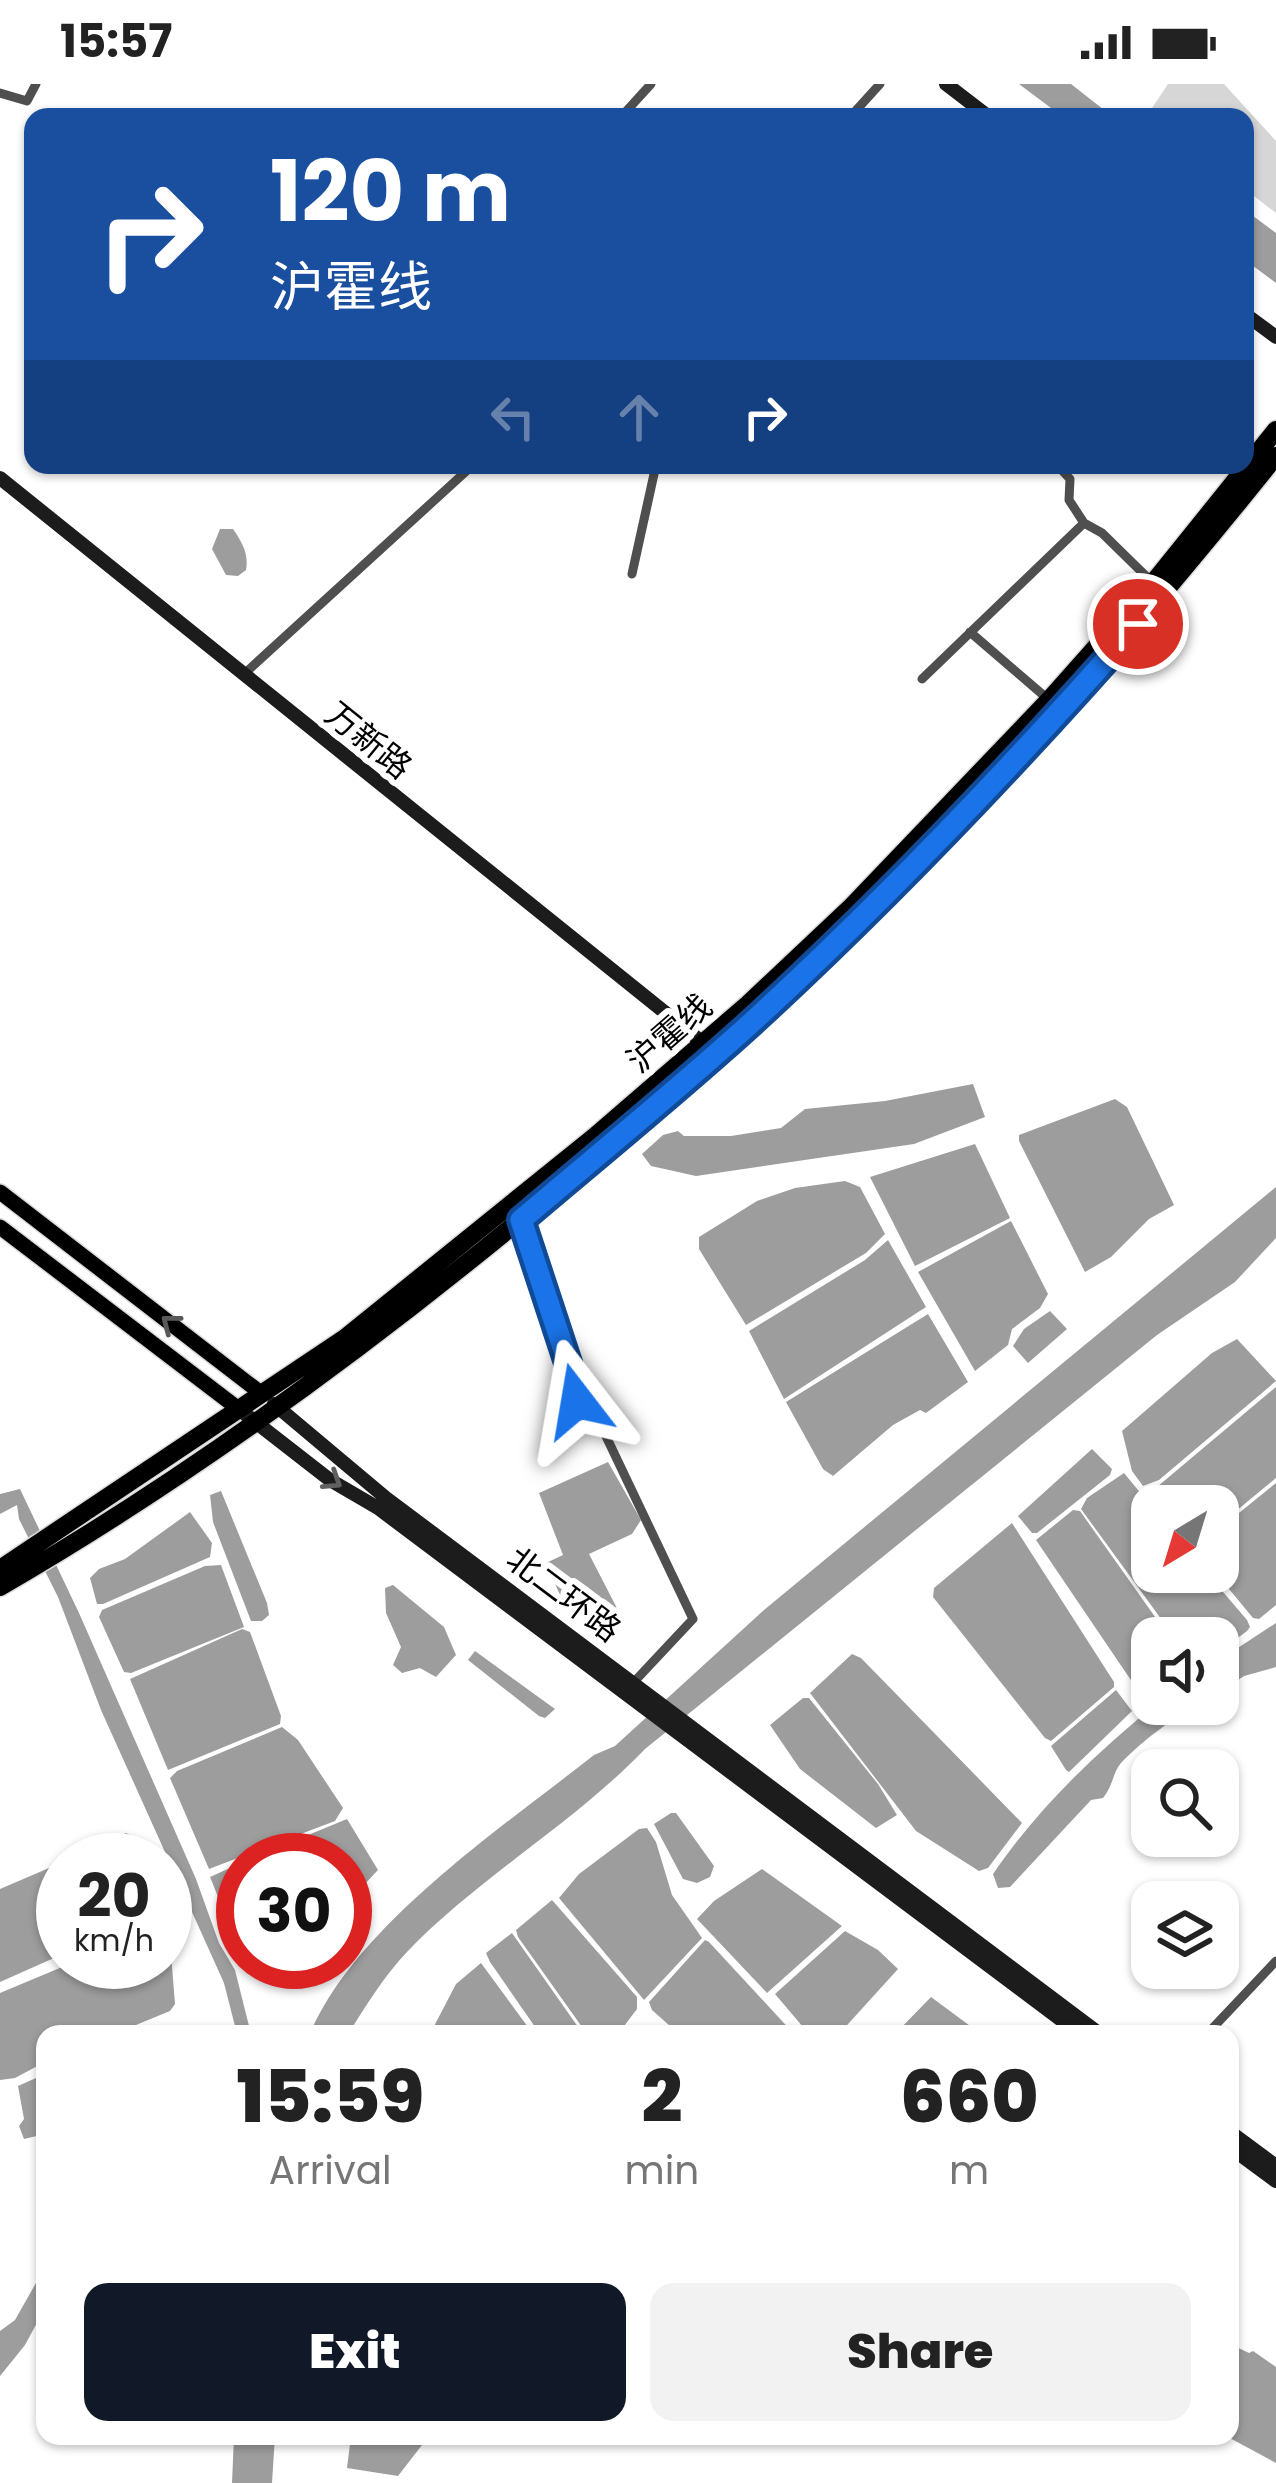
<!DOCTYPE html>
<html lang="en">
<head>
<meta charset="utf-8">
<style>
  body { margin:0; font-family:Poppins,"Noto Sans SC",sans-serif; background:#f2f2f2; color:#222; height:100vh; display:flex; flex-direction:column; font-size:45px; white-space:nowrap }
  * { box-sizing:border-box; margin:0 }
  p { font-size:39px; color:#767676 }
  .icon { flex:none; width:66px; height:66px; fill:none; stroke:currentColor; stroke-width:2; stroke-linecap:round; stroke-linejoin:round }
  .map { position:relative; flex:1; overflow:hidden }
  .drawer { position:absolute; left:36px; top:1941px; width:1203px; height:420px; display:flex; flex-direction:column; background:#fff; border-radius:24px; box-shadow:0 3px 9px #0004 }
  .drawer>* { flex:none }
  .banner { position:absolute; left:24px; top:24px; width:1230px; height:366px; border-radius:24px; box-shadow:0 3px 9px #0004; background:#1a4fa0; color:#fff; overflow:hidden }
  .needle { width:78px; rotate:218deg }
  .buttons { position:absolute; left:1131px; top:1401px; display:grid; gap:24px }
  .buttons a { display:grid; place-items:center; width:108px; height:108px; border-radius:24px; background:#fff; box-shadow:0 3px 9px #0004; font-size:60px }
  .speed { position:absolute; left:36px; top:1749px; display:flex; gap:24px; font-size:60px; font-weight:700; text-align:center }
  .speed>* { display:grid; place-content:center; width:156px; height:156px; border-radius:50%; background:#fff; box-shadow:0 3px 9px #0004; line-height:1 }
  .speed small { font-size:30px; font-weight:400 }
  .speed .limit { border:18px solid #d22; background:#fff; color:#111 }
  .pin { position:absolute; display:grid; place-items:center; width:102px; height:102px; color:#fff; margin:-51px; border:6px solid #fff; border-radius:50%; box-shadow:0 3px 12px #0007 }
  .me { position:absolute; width:132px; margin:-66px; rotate:346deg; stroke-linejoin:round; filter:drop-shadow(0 0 9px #0008) }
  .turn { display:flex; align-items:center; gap:42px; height:252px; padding:0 48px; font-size:54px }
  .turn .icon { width:156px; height:156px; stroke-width:2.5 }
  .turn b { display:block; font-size:84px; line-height:102px }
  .lanes { display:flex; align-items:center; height:114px; padding:0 48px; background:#0003; justify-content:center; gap:60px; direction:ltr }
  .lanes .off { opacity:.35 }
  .eta { display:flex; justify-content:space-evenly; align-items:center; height:204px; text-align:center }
  .eta b { font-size:72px; font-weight:800; line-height:84px }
  .cta { display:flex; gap:24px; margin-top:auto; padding:24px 48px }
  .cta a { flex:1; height:138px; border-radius:24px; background:#111827; color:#fff; font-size:48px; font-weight:800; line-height:138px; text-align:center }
  .cta a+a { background:#f2f2f2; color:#222 }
  .status { display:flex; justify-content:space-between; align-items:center; height:84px; padding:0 60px; background:#fff; direction:ltr }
  .status svg { height:33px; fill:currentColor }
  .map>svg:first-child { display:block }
  .green { fill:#d6d6d6 }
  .water { fill:#9d9d9d }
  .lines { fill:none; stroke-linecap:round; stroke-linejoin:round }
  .primary-casing { stroke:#dbdbdb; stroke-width:18 }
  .highway-casing { stroke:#dbdbdb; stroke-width:21 }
  .street { stroke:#4f4f4f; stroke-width:9 }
  .secondary { stroke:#1c1c1c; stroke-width:14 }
  .primary { stroke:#000; stroke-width:15 }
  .highway { stroke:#000; stroke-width:18 }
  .oneway { stroke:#595959 }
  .oneway2 { stroke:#606060 }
  .route-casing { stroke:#114b97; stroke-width:30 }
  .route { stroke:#1a73e8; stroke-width:21 }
  .labels { text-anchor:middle; stroke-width:12; stroke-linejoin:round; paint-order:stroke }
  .street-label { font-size:33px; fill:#000; stroke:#fff }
</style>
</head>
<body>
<div class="status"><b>15:57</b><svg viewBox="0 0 49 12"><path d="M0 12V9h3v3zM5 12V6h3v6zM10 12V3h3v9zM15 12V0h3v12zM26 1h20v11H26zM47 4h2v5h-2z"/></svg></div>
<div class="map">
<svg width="1276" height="2399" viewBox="0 0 1276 2399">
  <rect width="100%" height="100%" fill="#fff"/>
  <path class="green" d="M1168,0H1224L1276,57V129L1245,105V33H1153L1148,30Z"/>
  <path class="water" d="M1019,0H1071L1113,33H1063Z
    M1245,126L1276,149V199L1245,176Z
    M220,445H233C242,458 249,470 246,486L238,492L226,491L212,465Z
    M973,1000L985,1033L914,1060L696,1092L651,1082L642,1070L663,1051L678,1047L684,1052H731L781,1044L805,1025L885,1017Z
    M1115,1015L1127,1023L1174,1121L1149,1135L1111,1173L1085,1188L1019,1057V1051Z
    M975,1060L1010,1134L915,1182L870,1093Z
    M845,1097L860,1103L885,1150L866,1169L746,1241L699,1165V1153L757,1117L795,1104Z
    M1276,1103V1154L1235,1198L1157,1251L645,1665C573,1740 479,1793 407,1868C384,1892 366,1922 348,1950H310C355,1842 503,1743 594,1671L615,1662L764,1526Z
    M1011,1137L1048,1210L1040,1224L1012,1245L1008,1261L975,1287L918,1188Z
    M888,1156L926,1223L784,1315L749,1247L865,1176Z
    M1050,1227L1067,1245L1028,1279L1013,1262L1024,1245Z
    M928,1230L968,1298L926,1329L920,1326L893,1341L833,1392L823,1385L786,1318Z
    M1237,1255L1276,1297L1159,1396L1143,1402L1132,1387L1122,1347L1212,1269Z
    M1276,1303V1394L1218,1442V1422H1159L1151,1408Z
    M1092,1365L1112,1385L1110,1391L1037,1449H1032L1018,1432Z
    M608,1378L641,1436L632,1450L589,1470L621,1532L614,1540L560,1511L546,1479L563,1471L539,1409Z
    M1124,1389L1152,1423V1488H1206L1247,1536L1250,1543L1247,1547L1218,1569V1554H1175L1081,1425L1087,1414Z
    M1276,1399V1521L1259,1535L1253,1534L1215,1488L1218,1446Z
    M20,1405L79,1529L196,1795L219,1859L235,1886L251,1950H237L224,1899L101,1626L58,1513L19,1435L17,1421L0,1430V1410Z
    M221,1407L267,1519L269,1531L262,1537H251L213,1438L210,1411Z
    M1073,1426L1080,1427L1170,1554H1152V1607L1145,1612L1141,1611L1036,1456Z
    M190,1428L212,1459L210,1473L103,1520H97L90,1494L99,1485L125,1475Z
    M1012,1439L1114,1598V1603L1051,1657L1045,1654L933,1513L934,1504Z
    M221,1481L244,1543L131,1589L124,1588L99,1533L102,1526L205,1482Z
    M393,1501L444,1543L456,1571L436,1593L420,1584L402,1589L393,1581L401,1563L386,1529L385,1504Z
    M1276,1539V1583L1244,1592L1218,1609V1577Z
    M242,1545L250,1548L281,1632L280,1640L168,1686L130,1595Z
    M475,1567L555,1625L545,1634L539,1632L468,1576Z
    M852,1570L861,1574L1022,1739L988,1784L979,1787L916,1747L810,1609Z
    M1116,1606L1132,1627L1069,1688L1066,1686L1051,1662Z
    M803,1614H809L878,1700L897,1731L876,1744L800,1685L770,1641Z
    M1156,1620H1200C1174,1633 1142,1657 1121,1679C1113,1688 1113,1702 1103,1714L1091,1716L1010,1803L998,1804L993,1790C1039,1723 1093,1672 1156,1620Z
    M282,1643L298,1656L343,1724L335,1737L209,1785L170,1694L177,1687Z
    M671,1729H676L714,1782L710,1793L697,1799L683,1795L654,1740Z
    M347,1735L378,1786L345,1821V1776H247Z
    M647,1744L656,1758L672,1811L702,1854L644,1916L559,1814L579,1790L639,1745Z
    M126,1749L137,1755L148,1776H69Z
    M63,1778V1870L0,1898V1805Z
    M243,1778V1842L229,1840L210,1793Z
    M762,1785L842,1842L767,1909L697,1835L714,1817Z
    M552,1816L637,1913V1925L618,1950H587L518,1853L516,1846Z
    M169,1841L177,1847L171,1870L175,1920L170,1927L114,1950H45V1978L15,1994L0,1996V1909L74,1878H165V1843Z
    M845,1847L878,1866L898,1885L839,1950H809L775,1910Z
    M512,1849L583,1950H540L490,1878L486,1869Z
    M705,1856L709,1858L794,1950H679L652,1926L649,1918Z
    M481,1879L533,1950H430L456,1900Z
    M931,1913L981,1950H895Z
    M45,1990V2050L24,2055L19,2042L24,2035L18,2002Z
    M45,2183V2224L25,2261L0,2292V2247L15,2236Z
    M1230,2260L1249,2269L1253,2267L1276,2283V2379L1226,2352H1230Z
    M234,2352H275L272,2399H232Z
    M351,2352H429L398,2392L347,2384Z"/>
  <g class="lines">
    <defs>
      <path id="primary" d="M0,1108L262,1310
        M0,1143L240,1326"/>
      <path id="highway" d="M0,1485L345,1254L594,1053L748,920L852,822L1049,616L1153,499L1276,346
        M0,1503C214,1379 414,1228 602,1067C654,1022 708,978 760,931C949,761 1117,570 1276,372"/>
    </defs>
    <use href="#primary" class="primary-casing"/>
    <use href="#highway" class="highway-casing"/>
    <path class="street" d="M0,9L27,17L36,0
      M621,33L651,0
      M850,33L880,0
      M1057,381L1070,395L1069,416L1084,439
      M632,490L656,381
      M970,548L1049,616
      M244,590L473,381
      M922,595L1084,439L1102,449L1153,499
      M521,1136L573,1294L577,1317L594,1327L693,1535L633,1599
      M1207,1950L1276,1877"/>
    <path class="secondary" d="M946,0L989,33
      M1245,230L1276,253
      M0,394L703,959
      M274,1320L386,1414L1100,1950
      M240,1326L330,1396L378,1424L1080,1950
      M1230,2048L1276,2082
      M1230,2063L1276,2097"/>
    <use href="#primary" class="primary"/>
    <use href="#highway" class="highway"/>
  </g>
  <defs><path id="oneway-chevron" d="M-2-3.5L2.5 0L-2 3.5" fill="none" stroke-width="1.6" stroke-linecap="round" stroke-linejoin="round" transform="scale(3)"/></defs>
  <use class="oneway" href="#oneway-chevron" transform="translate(170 1239) rotate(-142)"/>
  <use class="oneway2" href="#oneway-chevron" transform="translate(333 1397) rotate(33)"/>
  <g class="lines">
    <defs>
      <path id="route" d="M577,1317L573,1294L521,1136C602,1067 685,1000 763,928C896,805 1019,675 1138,540"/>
    </defs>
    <use href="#route" class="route-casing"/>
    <use href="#route" class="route"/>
  </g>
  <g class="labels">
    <g class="street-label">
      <text transform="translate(369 656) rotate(39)" y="12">万新路</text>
      <text transform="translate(669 949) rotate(-41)" y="12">沪霍线</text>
      <text transform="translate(564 1510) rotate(37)" y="12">北二环路</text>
    </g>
  </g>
</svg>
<div class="buttons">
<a><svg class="needle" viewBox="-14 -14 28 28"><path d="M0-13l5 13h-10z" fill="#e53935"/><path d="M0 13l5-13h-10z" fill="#767676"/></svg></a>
<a><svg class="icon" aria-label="sound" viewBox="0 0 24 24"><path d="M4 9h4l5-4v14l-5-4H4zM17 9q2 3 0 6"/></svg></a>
<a><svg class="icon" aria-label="search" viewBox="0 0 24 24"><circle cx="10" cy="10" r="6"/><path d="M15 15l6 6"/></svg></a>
<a><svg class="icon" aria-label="layers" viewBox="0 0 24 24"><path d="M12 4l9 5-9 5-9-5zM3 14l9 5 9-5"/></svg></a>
</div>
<div class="speed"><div>20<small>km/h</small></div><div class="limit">30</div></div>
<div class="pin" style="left:1138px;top:540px;background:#d93025"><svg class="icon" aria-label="arrive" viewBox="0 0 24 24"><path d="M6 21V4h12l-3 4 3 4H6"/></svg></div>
<svg class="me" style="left:577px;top:1317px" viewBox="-20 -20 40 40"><path d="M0-17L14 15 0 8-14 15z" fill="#1a73e8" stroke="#fff" stroke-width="4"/></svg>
<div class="banner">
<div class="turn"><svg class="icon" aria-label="right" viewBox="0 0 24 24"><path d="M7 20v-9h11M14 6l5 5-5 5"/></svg><div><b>120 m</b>沪霍线</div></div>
<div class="lanes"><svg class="icon off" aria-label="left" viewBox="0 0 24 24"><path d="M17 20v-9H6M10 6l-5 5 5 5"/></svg><svg class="icon off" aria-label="ahead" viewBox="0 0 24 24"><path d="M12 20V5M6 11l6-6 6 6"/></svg><svg class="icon" aria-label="right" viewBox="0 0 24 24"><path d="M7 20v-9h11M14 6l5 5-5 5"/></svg></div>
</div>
<section class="drawer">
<div class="eta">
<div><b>15:59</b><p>Arrival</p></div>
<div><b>2</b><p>min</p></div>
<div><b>660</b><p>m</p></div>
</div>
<div class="cta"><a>Exit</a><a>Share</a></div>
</section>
</div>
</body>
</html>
